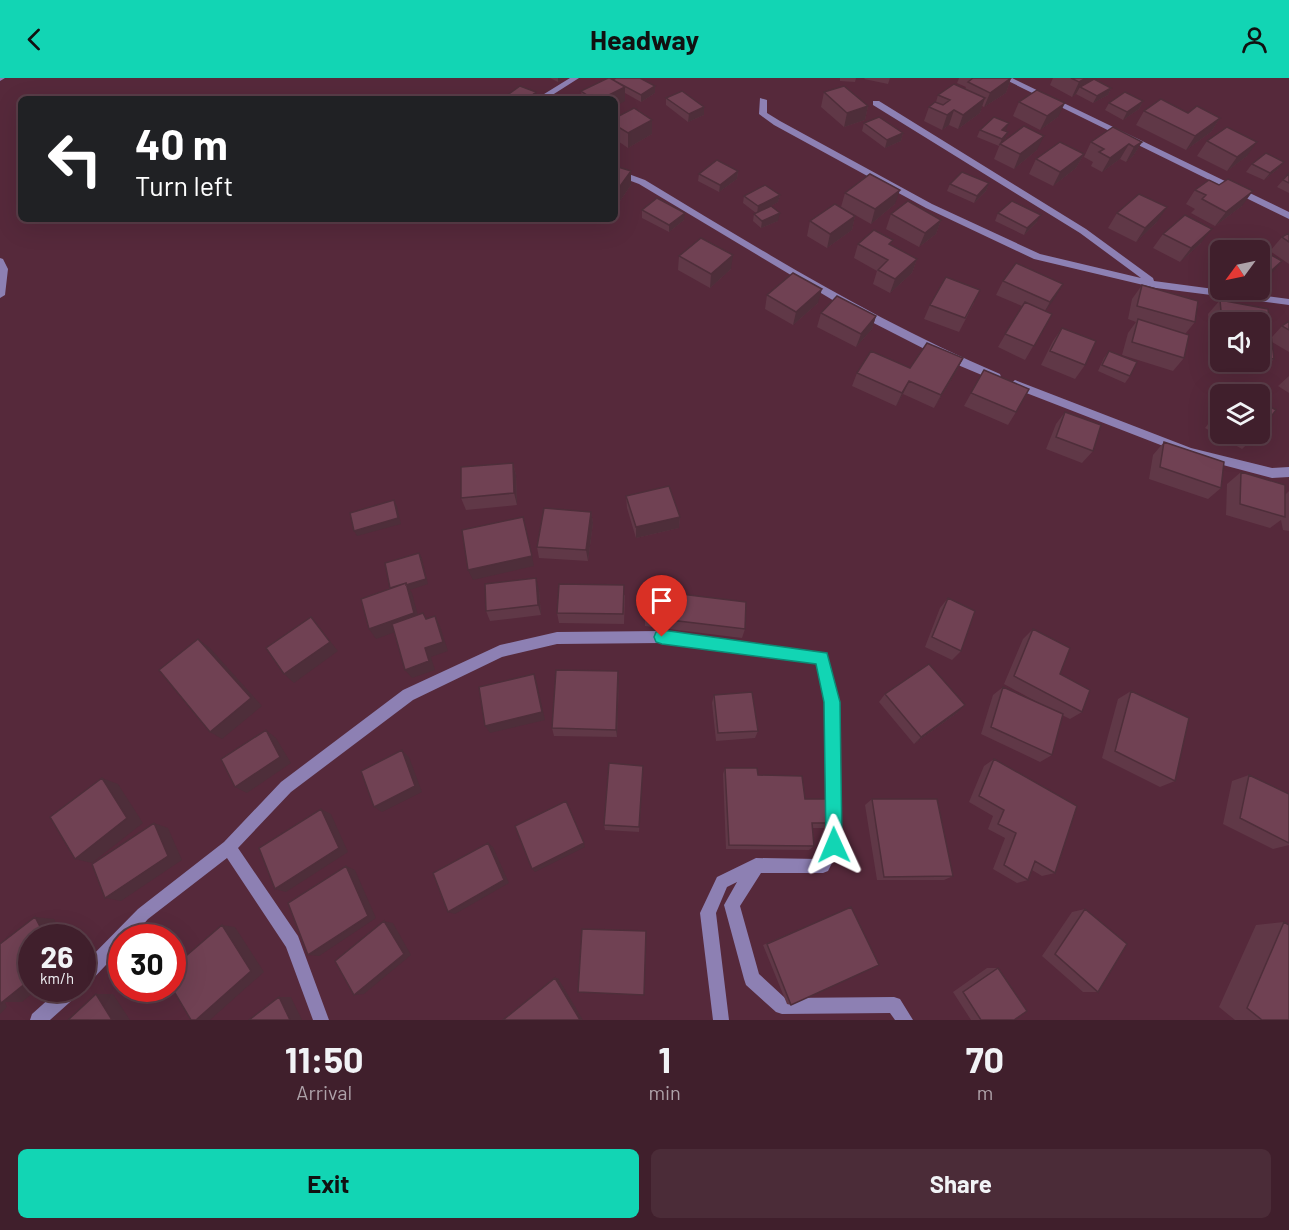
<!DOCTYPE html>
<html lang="en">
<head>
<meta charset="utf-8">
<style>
  body { margin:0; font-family:Barlow,sans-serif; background:#4b2c38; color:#f1f3f6; height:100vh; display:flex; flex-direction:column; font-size:22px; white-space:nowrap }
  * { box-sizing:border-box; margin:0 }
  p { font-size:20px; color:#aea2a9 }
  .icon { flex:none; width:33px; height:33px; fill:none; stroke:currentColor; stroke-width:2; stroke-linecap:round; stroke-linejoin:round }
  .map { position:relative; height:942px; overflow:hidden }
  .side { display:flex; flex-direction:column; background:#401f2c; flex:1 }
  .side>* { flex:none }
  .banner { position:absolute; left:18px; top:18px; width:600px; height:126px; border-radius:9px; box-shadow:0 6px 24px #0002,0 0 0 2px #593d48; background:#202124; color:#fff; overflow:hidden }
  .needle { width:39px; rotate:237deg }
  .fabs { position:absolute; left:1210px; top:162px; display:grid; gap:12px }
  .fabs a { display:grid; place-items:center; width:60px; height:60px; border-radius:9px; background:#401f2c; box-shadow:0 6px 24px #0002,0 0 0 2px #593d48; font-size:30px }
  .speed { position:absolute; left:18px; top:846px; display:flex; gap:12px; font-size:30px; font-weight:700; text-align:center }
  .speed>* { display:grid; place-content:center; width:78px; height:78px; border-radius:50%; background:#401f2c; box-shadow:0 6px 24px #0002,0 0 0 2px #593d48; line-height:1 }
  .speed small { font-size:15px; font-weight:400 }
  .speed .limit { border:9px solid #d22; background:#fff; color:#111 }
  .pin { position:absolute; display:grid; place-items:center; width:51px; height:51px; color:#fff; margin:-62px -26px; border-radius:50% 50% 50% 0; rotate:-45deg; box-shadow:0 0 6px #0007 }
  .pin .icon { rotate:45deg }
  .me { position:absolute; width:66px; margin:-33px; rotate:359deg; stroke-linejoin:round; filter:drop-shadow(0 0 4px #0008) }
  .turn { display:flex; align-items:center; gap:21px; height:126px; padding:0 18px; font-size:27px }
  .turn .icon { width:78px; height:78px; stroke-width:2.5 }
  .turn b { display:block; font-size:42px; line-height:51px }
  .eta { display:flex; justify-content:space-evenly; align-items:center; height:102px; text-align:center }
  .eta b { font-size:36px; font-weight:700; line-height:42px }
  .primary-button { display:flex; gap:12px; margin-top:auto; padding:12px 18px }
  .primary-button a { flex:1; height:69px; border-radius:9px; background:#12d5b4; color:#111; font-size:24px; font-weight:700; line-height:69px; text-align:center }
  .primary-button a+a { background:#4b2c38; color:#f1f3f6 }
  header { display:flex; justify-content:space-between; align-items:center; height:78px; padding:0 18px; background:#12d5b4; color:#111; font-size:27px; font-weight:700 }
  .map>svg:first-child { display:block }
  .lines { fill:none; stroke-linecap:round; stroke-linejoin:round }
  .minor { fill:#8d80b3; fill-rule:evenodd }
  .wall { fill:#603847; fill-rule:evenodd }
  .shaded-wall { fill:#4e2e3a }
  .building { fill:#704153; stroke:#4e2e3a; stroke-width:1.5 }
  .route { fill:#12d5b4; stroke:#0c8a75; stroke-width:1.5 }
</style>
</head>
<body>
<header><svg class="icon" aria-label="back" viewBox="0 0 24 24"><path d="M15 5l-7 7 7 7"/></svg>Headway<svg class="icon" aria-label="person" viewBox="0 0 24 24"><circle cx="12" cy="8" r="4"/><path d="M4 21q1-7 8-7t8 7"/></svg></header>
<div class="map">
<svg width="1289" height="942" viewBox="0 0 1289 942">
  <rect width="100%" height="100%" fill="#56293b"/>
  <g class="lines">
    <path class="minor" d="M0,0H5L0,3Z
      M570,0H579L546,21H536Z
      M1002,0H1012L1289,134V141Z
      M760,20L767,22V35L780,43L932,126L1040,176L1141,200L1080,155L873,27V23H879L1086,151L1153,200L1154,203L1289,221V227L1156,210L1034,181L926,130L774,47L759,36Z
      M615,91L645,102C761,172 875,243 1000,296L1001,299L996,303L946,282L856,236L639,106L615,97Z
      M0,180L3,181L8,191L5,217L0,220Z
      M1015,302L1191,370L1272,390L1289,389V399L1272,400L1189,378L1011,309L1010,306Z
      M661,553L827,576L839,624L841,767L828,793L823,795H761L740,828L759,896L785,920L894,919L900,921L913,942H895L890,935L782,936L776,934L746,907L744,901L724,827L737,804L727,809L716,835L729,942H713L700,835L717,799L756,780L819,781L827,766L825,624L817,585L661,565L557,566L502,579L413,622L291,714L238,770L298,858L329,942H313L286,869L227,780L148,841L131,860H122V870L88,906L82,908V888L138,831L224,764L281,704L403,612L500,567L557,554Z
      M61,910H81L79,916L50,942H30L32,936Z"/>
  </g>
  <path class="wall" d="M550,0H566L558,4Z
    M840,0H856L855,4L840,3Z
    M865,0H890L888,6L864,1Z
    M959,0H1011L1006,15L984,29L982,28L980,35L958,51L949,47L942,52L924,43L929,29L936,24L938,17L965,11L966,9L957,5Z
    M1053,0H1098L1097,2L1111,10L1108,17L1093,25L1076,16L1072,19L1050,7Z
    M613,2L655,15L641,24L625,15V23L615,21H582L581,13Z
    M824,14L868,28L865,42L844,49L821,29Z
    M666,20L704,37L688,44L666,27Z
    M1143,23L1139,31L1123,42L1105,32L1109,25Z
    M1019,24L1058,39L1040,52L1013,38Z
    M1144,33L1188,35L1220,40L1211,54L1186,72L1136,47Z
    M615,40L652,42V56L628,70L615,61Z
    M864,45L903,55L901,63L885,70L862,53Z
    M980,52H1006L1005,53L1008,54L1005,62L999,68L977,59Z
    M1207,63L1247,78L1227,93L1197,78Z
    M1091,64H1142L1133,78L1126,84L1120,81L1102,94L1091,88L1093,84L1084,79Z
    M1000,66L1037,72L1014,91L994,81Z
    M1084,76L1076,90L1053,108L1029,96L1036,81Z
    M1252,86L1278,91L1264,102L1246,94Z
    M615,88L631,93V107L618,126L615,125Z
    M738,93L737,101L719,114L698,103L699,96Z
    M1289,95V115L1277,109Z
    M989,105L986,113L974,125L947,113L950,106Z
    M1195,112L1242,128L1215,148L1191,135L1195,131L1186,126Z
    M845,115L895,126L871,146L841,129Z
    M780,117L778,124L769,129L778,143L761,150L753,143L754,136L756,135L743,125L744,118Z
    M642,132L684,142L669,154L642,140Z
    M998,135L1037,144L1024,157L995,143Z
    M1117,135L1157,144L1136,164L1108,150Z
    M891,136L941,142L936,156L919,169L886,151Z
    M855,138L852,152L827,170L807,158L810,143Z
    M1289,155V186L1270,173L1282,159Z
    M1163,156L1201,165L1180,184L1153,170Z
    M858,166L891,167L917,181L912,195L890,215L873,206L877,193L854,180Z
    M679,178L731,191L710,210L678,192Z
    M1003,203L1063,206L1045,233L1052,236L1025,282L998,269L1022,228L996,217Z
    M1142,207L1195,244L1185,256L1184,280L1173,293L1122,277L1128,255L1136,244L1128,241L1132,221Z
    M1243,212H1255L1250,215Z
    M767,217L818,225L793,247L765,231Z
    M1220,222L1268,231L1272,259L1282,248L1289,243V274L1272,264L1274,281L1261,294L1212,284L1208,236ZM1221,244H1260V284H1221Z
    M974,225L959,254L924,241L930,227Z
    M821,235L876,238L872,251L856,269L817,249Z
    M1062,250L1085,287L1075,301L1041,287L1053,263Z
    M1109,273L1130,298L1125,305L1098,293L1104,280Z
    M963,280L956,294L934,330L903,316L896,328L852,308L857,295L910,290Z
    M984,292L1016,334L1008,347L964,328Z
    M1289,298V315L1278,308Z
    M1221,329V356H1258L1242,371L1205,350Z
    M1065,334L1093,373L1082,385L1046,371L1056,346Z
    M1164,364L1221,410L1208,421L1149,401L1153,377Z
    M513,385L516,397L517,427L466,432L461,420Z
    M1241,394L1285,417L1289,413V453L1283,452L1281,442L1270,450L1226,437L1227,406Z
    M626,418L680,439L679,450L636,460L627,430Z
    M591,434L593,445L588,483L539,480L537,469Z
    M539,511L541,537L490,543L486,533Z
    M625,517L624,546L559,545L557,535Z
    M948,520L961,573L952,582L925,569L940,530Z
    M645,539L745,551L742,560L645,548Z
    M1033,551L1082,634L1070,641L1062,637L1052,677L1040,684L981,656L993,617L1003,609L1048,630L1004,606L1023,561Z
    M618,593L619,602L617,659L554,658L552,650Z
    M1131,613L1175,703L1160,709L1102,680L1118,621Z
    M885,616L957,635L914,666L879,624Z
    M714,617L758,653L755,660L716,663L712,625Z
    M994,681L1055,795L1042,798L1032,792L1028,802L1017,805L993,791L1005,760L988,751L993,738L969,724L984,688Z
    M643,688L639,754L605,752L604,747Z
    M725,690L758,697L805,721L830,745L825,750H812L814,768L809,772L726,771L723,696Z
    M1249,697L1289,716V767L1273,771L1223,746L1232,703Z
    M872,721L953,798L944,802H877L865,727Z
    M851,829L791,927L787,926L763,867Z
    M1085,831L1098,914H1083L1042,878L1072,834Z
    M1284,844L1289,942H1235L1219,929L1256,847Z
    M987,890H998L1014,942H971L953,914Z"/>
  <path class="shaded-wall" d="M558,0H566L558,4Z
    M1011,0L1006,15L984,29L990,15Z
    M1086,0H1098L1096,5L1080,9L1076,16L1072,19L1079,4Z
    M655,8V15L641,24V17Z
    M625,9V23L615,29V21H601Z
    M1111,10L1108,17L1093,25L1097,18Z
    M536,14L537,21H527Z
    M985,20L980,35L958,51L963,37Z
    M1143,23L1139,31L1123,42L1127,34Z
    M1065,25L1058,39L1040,52L1047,38Z
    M868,28L865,42L844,49L847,35Z
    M704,29V37L688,44L689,36Z
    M954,32L949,47L942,52L947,37Z
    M1220,40L1211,54L1186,72L1195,58Z
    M652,42V56L628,70V55Z
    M1009,45L1006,52L999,59L1002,52Z
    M1008,54L1005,62L999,68L1002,61Z
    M903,55L901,63L885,70L887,62Z
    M1044,58L1037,72L1014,91L1020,76Z
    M1142,64L1133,78L1126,84L1134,69Z
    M1257,64L1247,78L1227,93L1237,79Z
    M1129,66L1120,81L1102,94L1110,80Z
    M1084,76L1076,90L1053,108L1060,94Z
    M1284,84L1278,91L1264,102L1270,95Z
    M631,93V107L618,126V111Z
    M738,93L737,101L719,114L720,107Z
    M989,105L986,113L974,125L977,118Z
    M900,112L895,126L871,146L875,131Z
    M1253,113L1242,128L1215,148L1226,134Z
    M780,117L778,124L757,136L758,128Z
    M1167,129L1157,144L1136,164L1145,150Z
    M685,135L684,142L669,154V147Z
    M780,135L778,143L761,150L762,143Z
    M1041,137L1037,144L1024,157L1027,150Z
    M855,138L852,152L827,170L830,156Z
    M941,142L936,156L919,169L925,155Z
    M1212,151L1201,165L1180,184L1191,170Z
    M733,177L731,191L710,210L711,196Z
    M917,181L912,195L890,215L895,201Z
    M1282,183L1270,197L1260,207V204L1262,201Z
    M1063,206L1055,220L1042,238L1050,224Z
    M822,211L818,225L793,247L796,234Z
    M876,238L872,251L856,269L861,256Z
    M963,280L956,294L934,330L941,317Z
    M909,303L903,316L896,328L902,315Z
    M513,385L516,397L517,427L514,415Z
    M394,422L397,428L401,446L357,458L354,453Z
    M591,434L593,445L588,483L586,472Z
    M680,439L679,450L636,460V449Z
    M526,450L534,488L473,502L468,492Z
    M419,475L422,480L428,506L410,512L412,515L420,545L376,561L369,551L394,517Z
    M536,500L539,511L541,537L538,527Z
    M435,538L440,548L448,573L431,579L435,592L412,600L405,592Z
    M311,539L338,573L294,605L284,596Z
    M198,561L210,570L262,628L222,661L210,654Z
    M618,593L619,602L617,659L616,652Z
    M534,596L537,605L545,642L490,655L485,648Z
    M965,627L957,635L914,666L921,659Z
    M266,652L276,660L291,685L247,715L235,709Z
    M402,672L409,679L422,714L382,734L374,729Z
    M102,700L118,706L143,745L92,785L75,781Z
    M321,731L331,736L348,774L286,814L275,811Z
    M154,745L168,750L182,782L121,823L105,820Z
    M488,765L493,769L509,805L455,836L448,834Z
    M584,765L585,769L535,794L532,791Z
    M346,788L355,792L376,840L319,878L308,877Z
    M35,839L54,841L64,860H46Z
    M384,843L393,845L411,877L364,916L354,917Z
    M222,847L235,849L264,894L210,942H196Z
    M32,900V910H39L22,924H5L7,929L0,936V917Z
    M555,900H558L583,942H580Z
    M96,916H113L130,942H112Z
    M279,919H291L302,942H290Z"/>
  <path class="building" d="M608,0H610L625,9L601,21H593L581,13Z
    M616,0H640L655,8L641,17L613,2Z
    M973,0H1011L990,15L968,4Z
    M1071,0H1086L1079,4Z
    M1094,1L1111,10L1097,18L1080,9Z
    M954,6L985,20L963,37L954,32L947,37L929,29L935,24L943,27L950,22L938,17Z
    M520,8L536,14L527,21H514L506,18Z
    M844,8L868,28L847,35L824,14Z
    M1037,12L1065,25L1047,38L1019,24Z
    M682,13L704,29L689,36L666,20Z
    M1125,14L1143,23L1127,34L1109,25Z
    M1161,21L1188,35L1197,28L1220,40L1195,58L1144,33Z
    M634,30L652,42L628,55L615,47V40Z
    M879,39L903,55L887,62L864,45Z
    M994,39L1009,45L1002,52L1008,54L1002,61L980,52Z
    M1024,48L1044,58L1020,76L1000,66Z
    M1113,49L1142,64L1134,69L1129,66L1110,80L1099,74L1104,71L1091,64Z
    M1227,49L1257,64L1237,79L1207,63Z
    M1060,64L1084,76L1060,94L1036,81Z
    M1266,75L1284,84L1270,95L1252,86Z
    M717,82L738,93L720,107L699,96Z
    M615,88L631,93L618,111H615Z
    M962,94L989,105L977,118L950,106Z
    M1289,95V105L1283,102Z
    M870,96L900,112L875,131L845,115Z
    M1228,101L1253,113L1226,134L1202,121L1206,117L1195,112L1209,102L1219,107Z
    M765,107L780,117L758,128L744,118Z
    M1139,116L1167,129L1145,150L1117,135Z
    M657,120L685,135L669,147L642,132Z
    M908,123L941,142L925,155L891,136Z
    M1012,123L1041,137L1027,150L998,135Z
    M835,126L855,138L830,156L810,143Z
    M771,128L780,135L762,143L754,136Z
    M1185,137L1212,151L1191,170L1163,156Z
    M874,152L893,162L889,166L917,181L895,201L878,192L888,182L858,166Z
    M1289,155V164L1282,159Z
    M701,160L733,177L711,196L679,178Z
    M1258,170L1282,183L1262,201L1260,200V172H1255Z
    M1016,185L1063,206L1050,224L1003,203Z
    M793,195L822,211L796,234L767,217Z
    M946,199L980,212L965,240L930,227Z
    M1142,207L1198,223L1195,244L1137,228Z
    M837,218L876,238L861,256L821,235Z
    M1220,222L1268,231L1274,281L1260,278V244H1222Z
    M1025,224L1052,236L1034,268L1005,256Z
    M1138,241L1189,257L1184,280L1132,264Z
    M1289,243V252L1282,248Z
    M1062,250L1096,263L1085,287L1050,273Z
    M927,265L963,280L941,317L909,303L902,315L857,295L871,273L910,290Z
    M1109,273L1137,284L1130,298L1102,287Z
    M984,292L1029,311L1016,334L971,315Z
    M1238,311L1247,316H1234Z
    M1260,323L1276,332L1260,353Z
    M1221,333V339L1217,337Z
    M1065,334L1101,347L1093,373L1056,359Z
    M1249,356H1258L1256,359Z
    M1164,364L1224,384L1221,410L1160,389Z
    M513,385L514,415L461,420V389Z
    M1241,394L1285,407V439L1240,426Z
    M669,408L680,439L636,449L626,418Z
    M394,422L398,440L354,453L350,435Z
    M544,430L591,434L586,472L537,469Z
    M523,439L532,478L468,492L462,452Z
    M419,475L426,501L406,507V505L390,510L385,485Z
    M536,500L538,527L486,533L485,506Z
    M406,505L414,535L369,551L361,521Z
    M559,506L624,507L623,536L557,535Z
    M648,512L746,524L745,551L645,539Z
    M948,520L975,533L961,573L932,559Z
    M423,535L426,541L435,538L443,564L425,570L429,583L405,592L392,546Z
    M311,539L330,564L284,596L266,570Z
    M1033,551L1070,570L1060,596L1090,612L1082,634L1014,598Z
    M198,561L251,620L210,654L159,592Z
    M929,586L965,627L921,659L885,616Z
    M556,592L618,593L616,652L552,650Z
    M534,596L542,634L485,648L479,609Z
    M1003,609L1063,636L1052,677L991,649Z
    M1131,613L1189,640L1175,703L1115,673Z
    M752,614L758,653L718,655L714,617Z
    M266,652L280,679L235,709L221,681Z
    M402,672L415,708L374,729L361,693Z
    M994,681L1077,728L1055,795L1035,783L1028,802L1004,787L1016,755L998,746L1004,732L979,718Z
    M609,685L643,688L639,749L604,747Z
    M725,690H757L758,697L802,698L805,721H827L830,745H812L814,768L729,767Z
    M1249,697L1289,716V765L1240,740Z
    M102,700L127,740L75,781L50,739Z
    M872,721H937L953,798L884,799Z
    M566,723L584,765L532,791L515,748Z
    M321,731L339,770L275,811L259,770Z
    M154,745L168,778L105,820L92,786Z
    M488,765L504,802L448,834L433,795Z
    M346,788L368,838L308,877L288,825Z
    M851,829L879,887L791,927L767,866Z
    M1085,831L1127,866L1098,914L1055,876Z
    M35,839L46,860H32V900L1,925L0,922V866Z
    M384,843L404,876L354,917L335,883Z
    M1284,844L1289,847V942H1262L1247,930Z
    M222,847L251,893L196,942H191L172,910V890Z
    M582,851L646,853L644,917L578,914Z
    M998,890L1027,933L1014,942H981L963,914Z
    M555,900L580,942H503Z
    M96,916L112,942H68Z
    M279,919L290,942H249Z"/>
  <path class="route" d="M662,552L827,575L840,624L842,767L840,773L834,775L828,773L826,767L824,624L816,586L662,566L656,564L654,559L656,554Z"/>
</svg>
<div class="fabs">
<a><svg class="needle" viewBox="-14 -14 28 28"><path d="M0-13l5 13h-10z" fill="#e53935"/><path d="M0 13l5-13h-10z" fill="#aea2a9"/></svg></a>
<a><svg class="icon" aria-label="sound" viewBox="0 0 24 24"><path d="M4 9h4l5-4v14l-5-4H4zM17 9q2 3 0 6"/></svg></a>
<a><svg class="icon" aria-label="layers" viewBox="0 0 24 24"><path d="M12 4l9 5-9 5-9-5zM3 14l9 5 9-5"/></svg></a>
</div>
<div class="speed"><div>26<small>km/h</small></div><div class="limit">30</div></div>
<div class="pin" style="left:662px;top:559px;background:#d93025"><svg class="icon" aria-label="arrive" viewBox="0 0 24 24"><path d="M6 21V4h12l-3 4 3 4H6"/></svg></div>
<svg class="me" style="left:834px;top:767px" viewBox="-20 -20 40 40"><path d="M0-17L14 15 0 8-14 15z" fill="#12d5b4" stroke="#fff" stroke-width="4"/></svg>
<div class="banner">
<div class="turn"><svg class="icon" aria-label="left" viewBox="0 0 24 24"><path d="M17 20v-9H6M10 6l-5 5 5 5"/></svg><div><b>40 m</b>Turn left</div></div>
</div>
</div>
<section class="side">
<div class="eta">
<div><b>11:50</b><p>Arrival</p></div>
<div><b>1</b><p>min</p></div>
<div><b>70</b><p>m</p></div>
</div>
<div class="primary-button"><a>Exit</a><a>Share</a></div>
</section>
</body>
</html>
